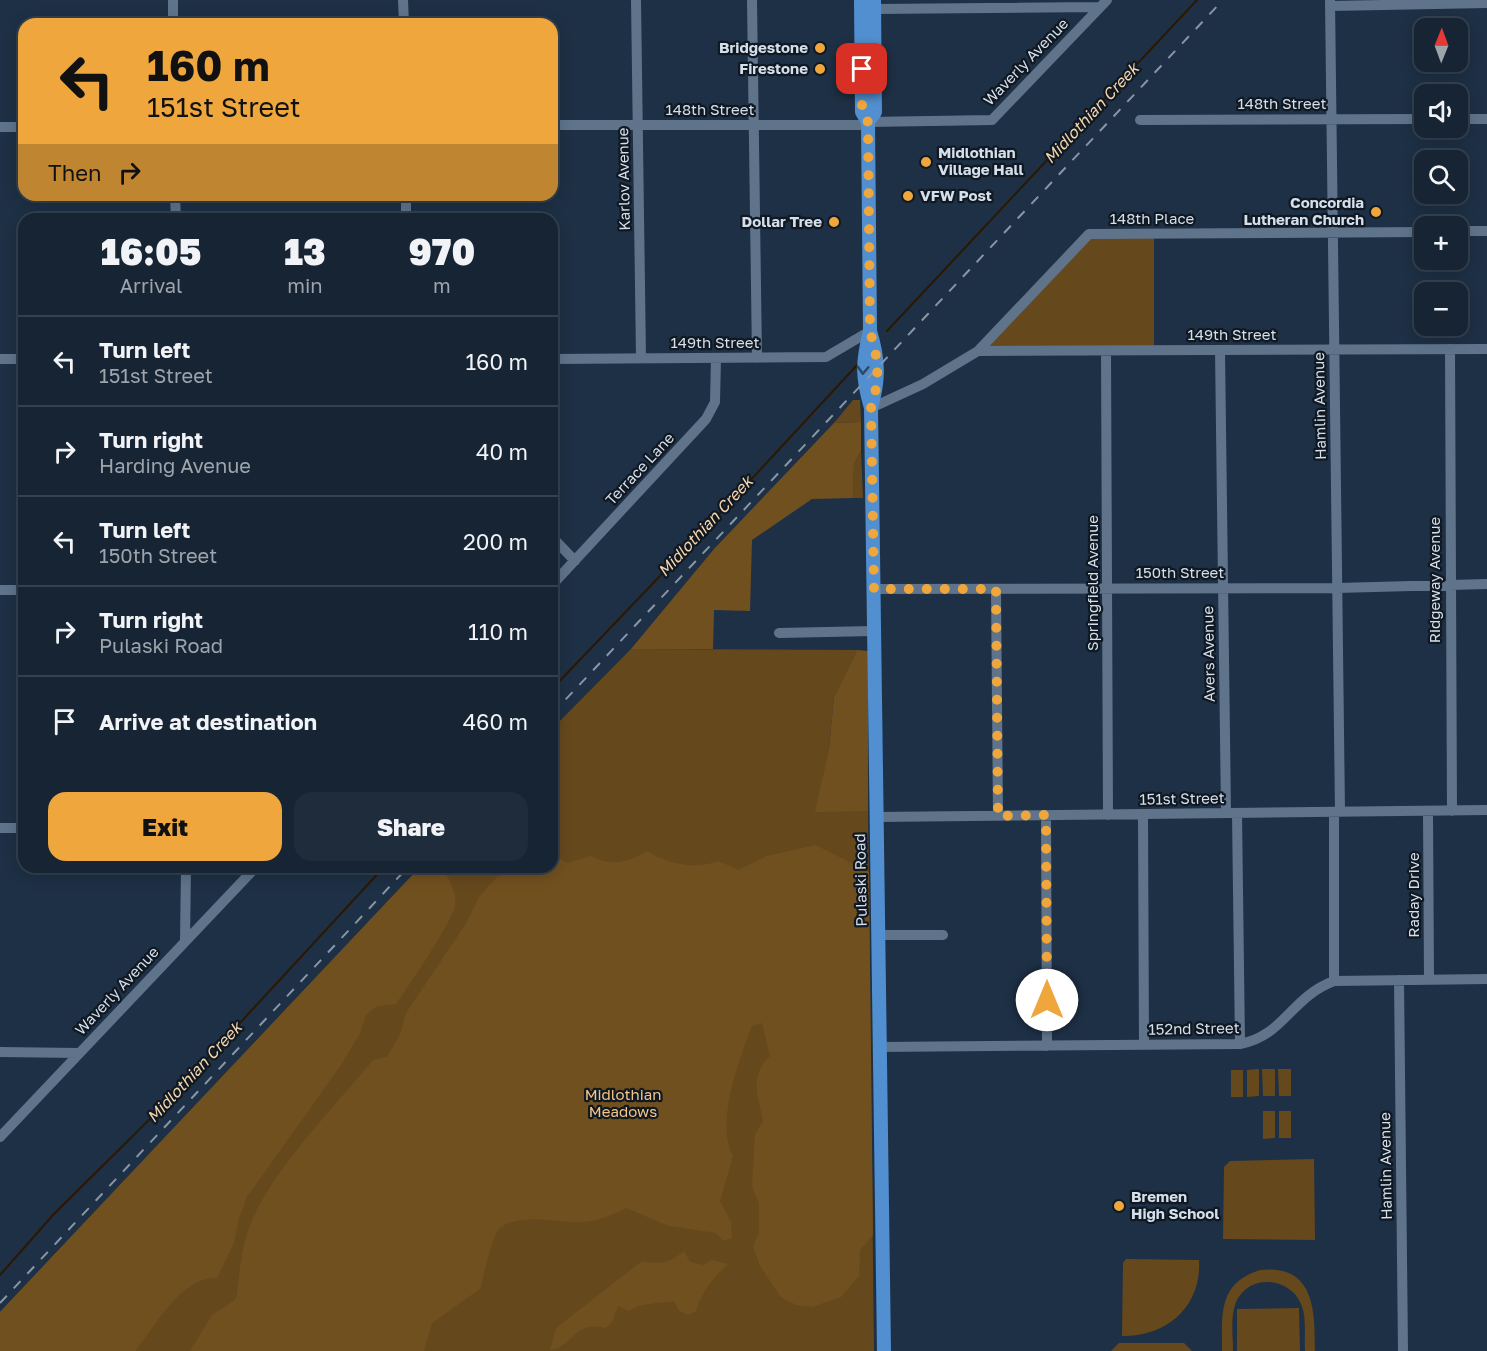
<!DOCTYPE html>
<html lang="en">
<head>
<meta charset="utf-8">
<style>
  body { margin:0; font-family:"Golos Text",sans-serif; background:#1f2c3c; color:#f1f3f6; height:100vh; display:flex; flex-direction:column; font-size:22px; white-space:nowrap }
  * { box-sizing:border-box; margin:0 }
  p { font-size:20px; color:#9ea4ac }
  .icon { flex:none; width:33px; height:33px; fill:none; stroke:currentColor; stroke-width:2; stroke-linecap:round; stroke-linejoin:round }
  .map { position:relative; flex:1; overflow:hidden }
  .sheet { position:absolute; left:18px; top:213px; width:540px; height:660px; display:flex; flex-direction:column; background:#162434; border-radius:18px; box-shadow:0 3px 15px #0003,0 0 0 2px #35414f }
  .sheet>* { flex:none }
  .guide { position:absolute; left:18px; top:18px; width:540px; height:183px; border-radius:18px; box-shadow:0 3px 15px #0003,0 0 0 2px #35414f; background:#efa73d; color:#111; overflow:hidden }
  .needle { width:39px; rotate:1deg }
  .buttons { position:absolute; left:1414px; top:18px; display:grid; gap:12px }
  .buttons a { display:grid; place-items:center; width:54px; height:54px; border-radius:12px; background:#162434; box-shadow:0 3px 15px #0003,0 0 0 2px #35414f; font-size:30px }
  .pin { position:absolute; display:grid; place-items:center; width:51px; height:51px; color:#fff; margin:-26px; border-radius:12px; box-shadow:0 3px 9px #0006 }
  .me { position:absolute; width:66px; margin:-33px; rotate:0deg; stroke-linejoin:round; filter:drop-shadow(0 0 4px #0008) }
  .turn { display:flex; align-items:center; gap:21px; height:126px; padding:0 30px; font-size:27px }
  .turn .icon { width:78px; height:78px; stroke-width:2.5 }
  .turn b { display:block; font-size:42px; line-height:51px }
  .then { display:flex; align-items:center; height:57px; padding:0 30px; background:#0003; gap:12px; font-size:22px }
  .eta { display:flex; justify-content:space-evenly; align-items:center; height:102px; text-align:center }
  .eta b { font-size:36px; font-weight:800; line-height:42px }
  .primary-button { display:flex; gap:12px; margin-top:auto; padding:12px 30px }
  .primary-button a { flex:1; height:69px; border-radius:18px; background:#efa73d; color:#111; font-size:24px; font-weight:800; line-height:69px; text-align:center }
  .primary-button a+a { background:#1f2c3c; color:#f1f3f6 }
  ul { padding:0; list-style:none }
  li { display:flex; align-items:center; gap:18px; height:90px; padding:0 30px; border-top:2px solid #35414f }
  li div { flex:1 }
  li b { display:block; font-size:22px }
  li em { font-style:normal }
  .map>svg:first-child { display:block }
  .green { fill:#66481d }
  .forest { fill:#715020 }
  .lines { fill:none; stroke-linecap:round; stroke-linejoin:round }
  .stream { stroke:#2c1800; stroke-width:2 }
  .minor { stroke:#5f748b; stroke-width:10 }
  .major { stroke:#518fd0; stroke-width:14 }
  .rail { stroke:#8896a7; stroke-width:2; stroke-dasharray:10 10; stroke-linecap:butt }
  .oneway { stroke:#2a4867 }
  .route { stroke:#efa73d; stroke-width:10; stroke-dasharray:0 18 }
  .poi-dot { fill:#efa73d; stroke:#101821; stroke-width:2 }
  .labels { text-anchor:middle; stroke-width:4.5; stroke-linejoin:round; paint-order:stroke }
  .poi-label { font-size:15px; font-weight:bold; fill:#d4dfed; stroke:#101821; text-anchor:end }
  .street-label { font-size:15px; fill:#d4dfed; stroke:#101821 }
  .park-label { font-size:15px; fill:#f5c587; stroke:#101821 }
  .water-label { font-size:16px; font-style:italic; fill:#f6d6ae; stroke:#101821 }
</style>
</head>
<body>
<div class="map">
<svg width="1487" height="1351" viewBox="0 0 1487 1351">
  <rect width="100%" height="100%" fill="#1e3045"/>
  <path class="green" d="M1089,234H1154V350L978,351Z
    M853,400H860L861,422L834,423Z
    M861,451L863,498H853L854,464Z
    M631,649L857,650L834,697L829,748L816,811H868L874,1351H0V1312L420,867H552V729Z
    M1259,1069V1096L1247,1097V1070Z
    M1262,1069H1275V1096H1263Z
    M1278,1069H1291V1096H1279Z
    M1231,1070H1243V1097H1231Z
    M1263,1111H1275V1138L1263,1139Z
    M1279,1111H1291V1138H1279Z
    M1314,1159L1315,1240L1223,1239L1224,1167L1230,1161Z
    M1126,1259L1199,1260C1202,1306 1167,1337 1122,1336L1123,1263Z
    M1260,1270C1315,1264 1315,1311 1315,1351H1305C1304,1336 1307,1318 1301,1304C1290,1278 1251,1273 1237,1300C1230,1315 1233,1334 1233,1351H1222C1222,1314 1218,1283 1260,1270Z
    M1299,1308L1300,1351H1237V1309Z
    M1119,1343H1184L1192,1351H1111Z"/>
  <path class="forest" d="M861,422V451L854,464L853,498L812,499L752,540L750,611L714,610L713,649H631L714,549L834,423Z
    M857,650L868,651V811L815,812L829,748L834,697Z
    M815,845L869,872L873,1235L860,1250L859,1276L841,1297L812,1307L796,1305L781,1297L760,1266L753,1246L759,1233V1203L752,1187L755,1134L763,1121C758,1096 749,1075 770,1056L762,1023L752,1026C739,1060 715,1122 733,1156L720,1201L731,1222L732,1238L723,1241L716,1233L669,1226L626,1208C612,1215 598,1221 582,1222C559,1223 520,1212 500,1228C493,1233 483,1276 481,1288L432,1323L424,1351H190L212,1315L236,1299C240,1276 240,1253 248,1231C267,1174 334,1108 373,1060L387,1057L400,1035L406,1013L467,922L479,897L496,878L515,867H552L553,853L567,863L591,856C610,867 630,862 647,851C667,864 696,870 718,861L739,870L767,856Z
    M420,867H441C449,876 457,894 455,906C452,922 407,989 396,1004L377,1006L366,1015L360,1033L341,1065L247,1197L239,1218L234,1243L217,1278C180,1277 156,1326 135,1351H0V1312Z
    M684,1251L690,1262L703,1265L712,1260L728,1264C713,1278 702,1291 696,1311L688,1315L679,1311L674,1301C659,1304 642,1302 629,1311L618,1306L612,1322L605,1328C573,1320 574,1347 550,1350L556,1328L642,1261C659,1265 670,1263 684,1251Z"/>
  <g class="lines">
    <path class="stream" d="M887,331L1197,0
      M552,689L722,511L858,364
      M0,1275L53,1215L166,1103L384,867"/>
    <path class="minor" d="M173,0V24
      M403,0L404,24
      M636,0L641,358
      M752,0L757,358
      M1330,0L1340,812
      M1330,6L1487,3
      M874,9L1100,7
      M1458,119H1487
      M1140,120L1425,119
      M868,122L992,120L1107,0
      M552,125H868
      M0,127H24
      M175,195L176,219
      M406,195V219
      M1458,231H1487
      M1450,349L1452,811
      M1220,350L1226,813
      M978,351L1487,349
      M1106,351L1108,815
      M0,359H24
      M552,359L826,357L870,331
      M871,408L923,384L978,351L1089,234L1425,232
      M552,537L575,561
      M552,585L706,419L715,402L716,358
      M874,589L1337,588L1487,584
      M996,589L998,816
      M0,590H24
      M779,633L874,631
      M1428,811L1429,980
      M1334,812V981
      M1237,813L1240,1044
      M1143,814L1144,1045
      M1046,815L1047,1046
      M877,817L1487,810
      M0,828H24
      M879,935H943
      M185,941L186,867
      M1399,980L1403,1351
      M880,1047L1240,1044C1284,1036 1291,997 1334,981L1487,979
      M0,1052L79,1053
      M0,1137L256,867"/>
    <path class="major" d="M861,0L862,112L868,122L870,331C879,360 879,380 871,408L884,1351
      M868,122L875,112L874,0
      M870,331C862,363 862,377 871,408"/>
    <path class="rail" d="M552,714L1223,0
      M0,1303L408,867"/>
  </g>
  <defs><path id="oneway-chevron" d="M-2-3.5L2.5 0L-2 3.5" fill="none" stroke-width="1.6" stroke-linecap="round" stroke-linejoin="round" transform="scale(1.5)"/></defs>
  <use class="oneway" href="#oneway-chevron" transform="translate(863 370) rotate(92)"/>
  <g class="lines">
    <path class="route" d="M862,69V112L868,122L870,332C879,360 880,380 871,408L874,589H996L998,816L1046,815L1047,1000"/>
  </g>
  <g class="poi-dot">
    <circle cx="820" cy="48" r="6"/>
    <circle cx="820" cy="69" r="6"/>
    <circle cx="926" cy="162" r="6"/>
    <circle cx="908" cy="196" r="6"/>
    <circle cx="1376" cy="212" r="6"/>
    <circle cx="834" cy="222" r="6"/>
    <circle cx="1119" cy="1206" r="6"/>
  </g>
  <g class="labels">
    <g class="poi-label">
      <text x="808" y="53">Bridgestone</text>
      <text x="808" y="74">Firestone</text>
      <text x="938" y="158" text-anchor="start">Midlothian<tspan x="938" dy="17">Village Hall</tspan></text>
      <text x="920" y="201" text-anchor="start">VFW Post</text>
      <text x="1364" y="208">Concordia<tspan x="1364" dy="17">Lutheran Church</tspan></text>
      <text x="822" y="227">Dollar Tree</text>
      <text x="1131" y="1202" text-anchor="start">Bremen<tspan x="1131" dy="17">High School</tspan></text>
    </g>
    <g class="street-label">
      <text transform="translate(1026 62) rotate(-46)" y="5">Waverly Avenue</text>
      <text x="1282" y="109">148th Street</text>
      <text x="710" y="115">148th Street</text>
      <text transform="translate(624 179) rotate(-91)" y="5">Karlov Avenue</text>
      <text x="1152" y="224">148th Place</text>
      <text x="1232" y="340">149th Street</text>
      <text x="715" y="348">149th Street</text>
      <text transform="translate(1320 406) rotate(-91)" y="5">Hamlin Avenue</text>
      <text transform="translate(640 469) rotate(-47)" y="5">Terrace Lane</text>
      <text x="1180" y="578">150th Street</text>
      <text transform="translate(1435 580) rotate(-90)" y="5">Ridgeway Avenue</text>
      <text transform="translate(1093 583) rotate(-90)" y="5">Springfield Avenue</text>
      <text transform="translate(1209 654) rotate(-91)" y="5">Avers Avenue</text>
      <text transform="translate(1182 799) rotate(-1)" y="5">151st Street</text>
      <text transform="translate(861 880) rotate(-91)" y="5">Pulaski Road</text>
      <text transform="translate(1414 895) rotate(-90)" y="5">Raday Drive</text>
      <text transform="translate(117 991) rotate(-47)" y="5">Waverly Avenue</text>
      <text transform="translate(1194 1029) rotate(-1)" y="5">152nd Street</text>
      <text transform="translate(1386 1166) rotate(-91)" y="5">Hamlin Avenue</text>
    </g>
    <g class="park-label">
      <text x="623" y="1100">Midlothian<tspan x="623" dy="17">Meadows</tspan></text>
    </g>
    <g class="water-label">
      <text transform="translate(1091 113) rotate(-47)" y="6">Midlothian Creek</text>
      <text transform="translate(705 526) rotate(-47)" y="6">Midlothian Creek</text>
      <text transform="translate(194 1072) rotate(-47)" y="6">Midlothian Creek</text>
    </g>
  </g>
</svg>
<div class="buttons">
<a><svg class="needle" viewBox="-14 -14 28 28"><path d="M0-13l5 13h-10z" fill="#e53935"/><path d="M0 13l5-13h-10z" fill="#9ea4ac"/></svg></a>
<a><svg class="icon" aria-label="sound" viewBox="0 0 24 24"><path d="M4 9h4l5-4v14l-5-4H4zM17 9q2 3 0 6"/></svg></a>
<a><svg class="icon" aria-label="search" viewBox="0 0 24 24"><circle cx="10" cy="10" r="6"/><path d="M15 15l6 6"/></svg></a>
<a>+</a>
<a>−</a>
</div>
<div class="pin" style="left:862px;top:69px;background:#d93025"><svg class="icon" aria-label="arrive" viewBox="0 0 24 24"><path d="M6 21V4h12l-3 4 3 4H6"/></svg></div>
<svg class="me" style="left:1047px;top:1000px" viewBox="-20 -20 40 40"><circle r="19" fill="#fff"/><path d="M0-13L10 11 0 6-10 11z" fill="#efa73d"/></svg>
<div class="guide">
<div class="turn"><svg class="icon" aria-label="left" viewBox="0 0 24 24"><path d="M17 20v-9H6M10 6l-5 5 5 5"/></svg><div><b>160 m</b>151st Street</div></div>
<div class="then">Then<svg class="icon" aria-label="right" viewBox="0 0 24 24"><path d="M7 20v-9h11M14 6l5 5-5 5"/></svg></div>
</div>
<section class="sheet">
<div class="eta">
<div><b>16:05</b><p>Arrival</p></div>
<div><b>13</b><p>min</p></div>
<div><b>970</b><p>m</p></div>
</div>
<ul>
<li><svg class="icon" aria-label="left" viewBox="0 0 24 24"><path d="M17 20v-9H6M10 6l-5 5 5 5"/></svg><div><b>Turn left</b><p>151st Street</p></div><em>160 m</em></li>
<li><svg class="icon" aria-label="right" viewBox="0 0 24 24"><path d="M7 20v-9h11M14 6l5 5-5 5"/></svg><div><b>Turn right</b><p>Harding Avenue</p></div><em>40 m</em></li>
<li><svg class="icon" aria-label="left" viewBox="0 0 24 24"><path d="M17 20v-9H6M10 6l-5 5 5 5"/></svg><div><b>Turn left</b><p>150th Street</p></div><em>200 m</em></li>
<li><svg class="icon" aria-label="right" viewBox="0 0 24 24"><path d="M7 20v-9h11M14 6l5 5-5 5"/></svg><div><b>Turn right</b><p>Pulaski Road</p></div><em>110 m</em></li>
<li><svg class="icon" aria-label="arrive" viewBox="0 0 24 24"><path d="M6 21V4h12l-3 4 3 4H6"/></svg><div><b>Arrive at destination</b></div><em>460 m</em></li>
</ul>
<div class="primary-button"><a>Exit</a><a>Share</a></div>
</section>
</div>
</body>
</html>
